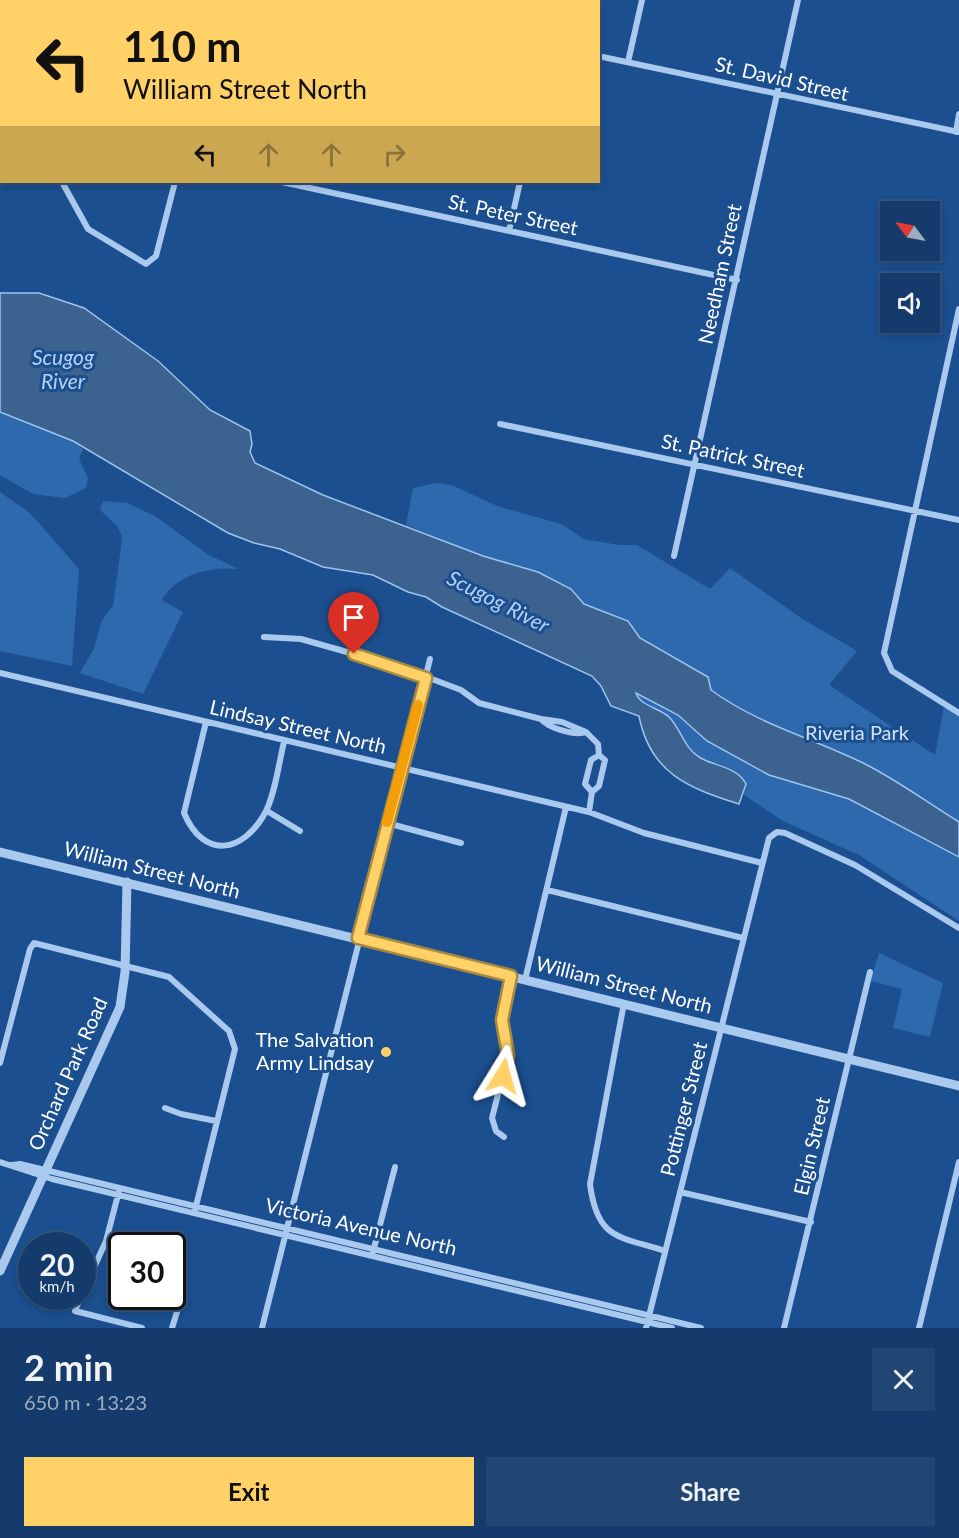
<!DOCTYPE html>
<html lang="en">
<head>
<meta charset="utf-8">
<style>
  body { margin:0; font-family:Lato,sans-serif; background:#214673; color:#f1f3f6; height:100vh; display:flex; flex-direction:column; font-size:22px; white-space:nowrap }
  * { box-sizing:border-box; margin:0 }
  p { font-size:20px; color:#9dadc1 }
  .icon { flex:none; width:33px; height:33px; fill:none; stroke:currentColor; stroke-width:2; stroke-linecap:round; stroke-linejoin:round }
  .map { position:relative; height:1328px; overflow:hidden }
  .drawer { display:flex; flex-direction:column; background:#143b6b; flex:1 }
  .drawer>* { flex:none }
  .top-card { position:absolute; left:0px; top:0px; width:600px; height:183px; box-shadow:0 3px 9px #0003,0 0 0 2px #33557e; background:#ffd166; color:#111; overflow:hidden }
  .needle { width:39px; rotate:302deg }
  .tools { position:absolute; left:880px; top:201px; display:grid; gap:12px }
  .tools a { display:grid; place-items:center; width:60px; height:60px; border-radius:0px; background:#143b6b; box-shadow:0 3px 9px #0003,0 0 0 2px #33557e; font-size:30px }
  .speed { position:absolute; left:18px; top:1232px; display:flex; gap:12px; font-size:30px; font-weight:700; text-align:center }
  .speed>* { display:grid; place-content:center; width:78px; height:78px; border-radius:50%; background:#143b6b; box-shadow:0 3px 9px #0003,0 0 0 2px #33557e; line-height:1 }
  .speed small { font-size:15px; font-weight:400 }
  .speed .limit { border:3px solid #111; border-radius:9px; background:#fff; color:#111 }
  .pin { position:absolute; display:grid; place-items:center; width:51px; height:51px; color:#fff; margin:-62px -26px; border-radius:50% 50% 50% 0; rotate:-45deg; box-shadow:0 0 6px #0007 }
  .pin .icon { rotate:45deg }
  .me { position:absolute; width:66px; margin:-33px; rotate:8deg; stroke-linejoin:round; filter:drop-shadow(0 0 4px #0008) }
  .turn { display:flex; align-items:center; gap:21px; height:126px; padding:0 24px; font-size:27px }
  .turn .icon { width:78px; height:78px; stroke-width:2.5 }
  .turn b { display:block; font-size:42px; line-height:51px }
  .lanes { display:flex; align-items:center; height:57px; padding:0 24px; background:#0003; justify-content:center; gap:30px; direction:ltr }
  .lanes .off { opacity:.35 }
  .round { display:grid; place-items:center; flex:none; width:63px; height:63px; border-radius:0px; background:#214673 }
  .head { display:flex; align-items:center; justify-content:space-between; height:102px; padding:0 24px }
  h1 { font-size:36px; font-weight:700; line-height:45px }
  .action { display:flex; gap:12px; margin-top:auto; padding:12px 24px }
  .action a { flex:1; height:69px; border-radius:0px; background:#ffd166; color:#111; font-size:24px; font-weight:700; line-height:69px; text-align:center }
  .action a+a { background:#214673; color:#f1f3f6 }
  .map>svg:first-child { display:block }
  .green { fill:#2e69ad }
  .water { fill:#3c6290; stroke:#9cc4f0; stroke-width:1.5 }
  .lines { fill:none; stroke-linecap:round; stroke-linejoin:round }
  .minor { stroke:#a9c9ee; stroke-width:6 }
  .tertiary { stroke:#a9c9ee; stroke-width:9 }
  .route-casing { stroke:#a68842; stroke-width:15 }
  .route { stroke:#ffd166; stroke-width:10 }
  .slow { stroke:#f59e0b; stroke-width:10 }
  .poi-dot { fill:#ffd166; stroke:#1b4f8f; stroke-width:2 }
  .labels { text-anchor:middle; stroke-width:6; stroke-linejoin:round; paint-order:stroke }
  .street-label { font-size:20px; fill:#fff; stroke:#1b4f8f }
  .park-label { font-size:20px; fill:#cfe3fa; stroke:#1b4f8f }
  .poi-label { font-size:20px; fill:#fff; stroke:#1b4f8f; text-anchor:end }
  .water-label { font-size:21px; font-style:italic; fill:#b5d3f5; stroke:#1b4f8f }
</style>
</head>
<body>
<div class="map">
<svg width="959" height="1328" viewBox="0 0 959 1328">
  <rect width="100%" height="100%" fill="#1b4f8f"/>
  <path class="green" d="M0,412L73,441L83,449L79,459L88,478L86,488L65,498L33,494L0,475Z
    M436,483L452,485L497,506L561,524L584,539L619,545H637L710,589L730,568L801,618L857,651L829,685L935,755L944,706L959,712V822L864,764L804,740L730,704L711,690L708,677L640,638L628,621L584,604L571,589L538,572L483,556L406,525L413,488Z
    M0,492L30,513L79,569L72,666L0,651Z
    M103,501L127,503L155,516L207,554L238,569C210,566 177,574 162,600L183,612L143,694L80,673L94,648L102,620L113,606L121,547L122,536L117,526L100,510Z
    M635,693L678,715L707,741L769,775L849,799L959,857V921L859,855L783,821L744,795C745,788 747,783 742,777C735,766 711,764 700,757C684,748 682,729 669,717C659,707 640,706 635,693Z
    M879,953L943,983L930,1037L893,1028L902,989L870,981Z"/>
  <path class="water" d="M0,293H39L84,308L158,361L210,410L250,431L252,444L250,452L255,463L323,495L483,556L538,572L571,589L584,604L628,621L640,638L708,677L711,690C759,725 813,738 865,764C897,780 928,803 959,822V857L849,799L769,775L707,741L678,715L636,693C640,706 660,708 669,717C681,729 684,748 699,757C715,767 737,766 746,784L739,804C688,788 650,773 639,716L611,706L601,686L592,676L442,607L426,597L408,592L373,575L323,567L280,549L254,543L228,533L73,441L0,412Z"/>
  <g class="lines">
    <path class="minor" d="M346,0L353,2
      M61,2V0
      M366,2V0
      M598,56L959,132
      M628,62L642,0
      M0,114L2,116
      M956,132L959,114
      M0,133L2,132
      M62,182L88,229L146,264L156,256L175,182
      M282,182L737,280
      M509,231L520,182
      M959,309L884,653L892,671L959,713
      M500,424L959,520
      M674,556L798,0
      M264,637L301,639L400,667L461,690L479,703L541,719
      M0,673L589,812L644,833L762,863
      M206,722L184,813C204,860 243,853 265,813C275,795 279,762 284,742
      M586,732L562,722L541,719C548,728 575,736 586,732L598,744L599,755L591,760L585,784L592,792L599,786L605,760L599,755
      M267,811L300,831
      M589,812L592,792
      M387,823L461,843
      M547,890L743,938
      M525,980L566,807
      M624,1003L590,1184C597,1240 619,1236 665,1251
      M0,1063L30,949L34,943L169,977L229,1031L235,1049L195,1210
      M165,1108L181,1114L216,1121
      M504,1137L496,1131L492,1118L508,1055L502,1020L511,976
      M0,1162L52,1179L672,1328
      M12,1165L20,1164L701,1328
      M680,1192L811,1222
      M373,1252L395,1167
      M82,1294L106,1241L119,1191
      M81,1296L75,1311L142,1328
      M172,1328L181,1299
      M262,1328L430,659
      M646,1328L769,838L777,832L785,833L855,865L959,928
      M784,1328L870,972
      M919,1328L959,1162"/>
    <path class="tertiary" d="M0,852L959,1086
      M0,1271L120,1007L125,972L127,882"/>
  </g>
  <g class="lines">
    <defs>
      <path id="route" d="M354,654L426,678L358,938L511,976L502,1020L508,1055L503,1076"/>
    </defs>
    <use href="#route" class="route-casing"/>
    <use href="#route" class="route"/>
    <path class="slow" d="M387,822L418,705"/>
  </g>
  <circle class="poi-dot" cx="386" cy="1052" r="6"/>
  <g class="labels">
    <g class="street-label">
      <text transform="translate(782 79) rotate(13)" y="7">St. David Street</text>
      <text transform="translate(513 215) rotate(12)" y="7">St. Peter Street</text>
      <text transform="translate(720 274) rotate(-78)" y="7">Needham Street</text>
      <text transform="translate(733 456) rotate(12)" y="7">St. Patrick Street</text>
      <text transform="translate(298 727) rotate(13)" y="7">Lindsay Street North</text>
      <text transform="translate(152 870) rotate(14)" y="7">William Street North</text>
      <text transform="translate(624 985) rotate(14)" y="7">William Street North</text>
      <text transform="translate(68 1074) rotate(-66)" y="7">Orchard Park Road</text>
      <text transform="translate(684 1109) rotate(-76)" y="7">Pottinger Street</text>
      <text transform="translate(812 1146) rotate(-77)" y="7">Elgin Street</text>
      <text transform="translate(361 1227) rotate(13)" y="7">Victoria Avenue North</text>
    </g>
    <g class="park-label">
      <text x="857" y="740">Riveria Park</text>
    </g>
    <g class="poi-label">
      <text x="374" y="1047">The Salvation<tspan x="374" dy="23">Army Lindsay</tspan></text>
    </g>
    <g class="water-label">
      <text x="63" y="365">Scugog<tspan x="63" dy="24">River</tspan></text>
      <text transform="translate(498 602) rotate(27)" y="7">Scugog River</text>
    </g>
  </g>
</svg>
<div class="tools">
<a><svg class="needle" viewBox="-14 -14 28 28"><path d="M0-13l5 13h-10z" fill="#e53935"/><path d="M0 13l5-13h-10z" fill="#9dadc1"/></svg></a>
<a><svg class="icon" aria-label="sound" viewBox="0 0 24 24"><path d="M4 9h4l5-4v14l-5-4H4zM17 9q2 3 0 6"/></svg></a>
</div>
<div class="speed"><div>20<small>km/h</small></div><div class="limit">30</div></div>
<div class="pin" style="left:354px;top:654px;background:#d93025"><svg class="icon" aria-label="arrive" viewBox="0 0 24 24"><path d="M6 21V4h12l-3 4 3 4H6"/></svg></div>
<svg class="me" style="left:503px;top:1076px" viewBox="-20 -20 40 40"><path d="M0-17L14 15 0 8-14 15z" fill="#ffd166" stroke="#fff" stroke-width="4"/></svg>
<div class="top-card">
<div class="turn"><svg class="icon" aria-label="left" viewBox="0 0 24 24"><path d="M17 20v-9H6M10 6l-5 5 5 5"/></svg><div><b>110 m</b>William Street North</div></div>
<div class="lanes"><svg class="icon" aria-label="left" viewBox="0 0 24 24"><path d="M17 20v-9H6M10 6l-5 5 5 5"/></svg><svg class="icon off" aria-label="ahead" viewBox="0 0 24 24"><path d="M12 20V5M6 11l6-6 6 6"/></svg><svg class="icon off" aria-label="ahead" viewBox="0 0 24 24"><path d="M12 20V5M6 11l6-6 6 6"/></svg><svg class="icon off" aria-label="right" viewBox="0 0 24 24"><path d="M7 20v-9h11M14 6l5 5-5 5"/></svg></div>
</div>
</div>
<section class="drawer">
<div class="head"><div><h1>2 min</h1><p>650 m · 13:23</p></div><a class="round"><svg class="icon" aria-label="close" viewBox="0 0 24 24"><path d="M6 6l12 12M18 6L6 18"/></svg></a></div>
<div class="action"><a>Exit</a><a>Share</a></div>
</section>
</body>
</html>
